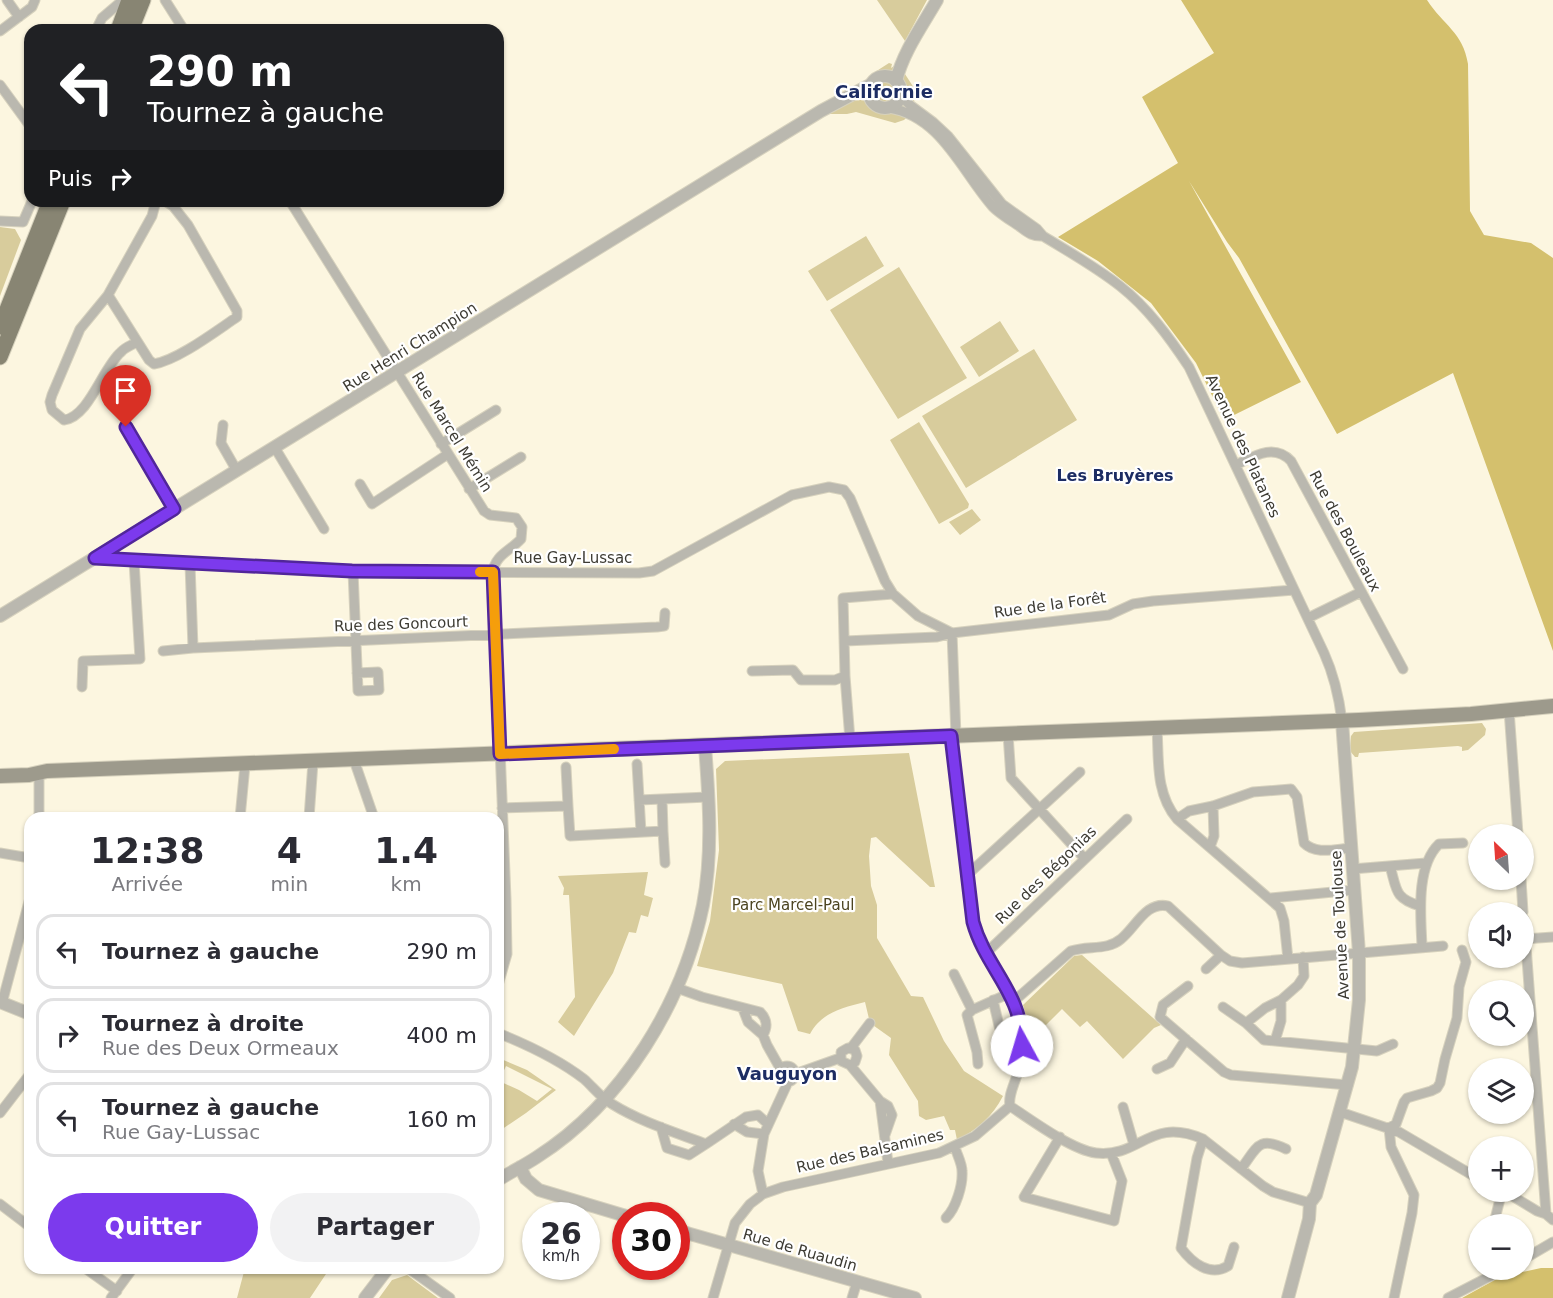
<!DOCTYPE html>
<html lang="fr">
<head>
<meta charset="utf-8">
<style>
  body { margin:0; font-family:"DejaVu Sans",sans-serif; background:#f2f2f3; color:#2b2b33; height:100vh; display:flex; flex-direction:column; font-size:22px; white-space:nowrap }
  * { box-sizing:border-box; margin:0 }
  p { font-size:20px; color:#7c7c81 }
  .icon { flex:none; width:33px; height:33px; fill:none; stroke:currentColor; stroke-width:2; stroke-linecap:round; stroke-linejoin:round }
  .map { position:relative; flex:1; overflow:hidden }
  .panel { position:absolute; left:24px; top:812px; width:480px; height:462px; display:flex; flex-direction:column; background:#fff; border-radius:18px; box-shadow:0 2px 4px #0004 }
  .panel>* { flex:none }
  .hud { position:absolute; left:24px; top:24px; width:480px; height:183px; border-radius:18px; box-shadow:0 2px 4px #0004; background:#202124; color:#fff; overflow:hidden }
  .needle { width:39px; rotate:335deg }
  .tools { position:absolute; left:1468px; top:824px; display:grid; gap:12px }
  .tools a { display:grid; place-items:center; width:66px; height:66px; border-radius:50%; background:#fff; box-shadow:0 2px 4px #0004; font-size:30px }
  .speed { position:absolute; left:522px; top:1202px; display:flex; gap:12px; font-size:30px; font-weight:700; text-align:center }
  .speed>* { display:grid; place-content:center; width:78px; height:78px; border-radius:50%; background:#fff; box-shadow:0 2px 4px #0004; line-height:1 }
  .speed small { font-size:15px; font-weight:400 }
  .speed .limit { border:9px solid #d22; background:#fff; color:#111 }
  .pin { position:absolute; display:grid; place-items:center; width:51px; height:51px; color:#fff; margin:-62px -26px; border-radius:50% 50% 50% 0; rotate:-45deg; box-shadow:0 0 6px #0007 }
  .pin .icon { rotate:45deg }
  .me { position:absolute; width:66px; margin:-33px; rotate:354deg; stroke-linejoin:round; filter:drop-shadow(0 0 4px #0008) }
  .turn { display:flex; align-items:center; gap:21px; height:126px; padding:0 24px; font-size:27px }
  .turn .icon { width:78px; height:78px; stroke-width:2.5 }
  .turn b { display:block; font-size:42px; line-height:51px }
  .then { display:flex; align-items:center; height:57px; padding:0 24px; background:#0003; gap:12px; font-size:22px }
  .eta { display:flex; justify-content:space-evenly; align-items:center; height:102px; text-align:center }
  .eta b { font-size:36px; font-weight:800; line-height:42px }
  .action { display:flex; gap:12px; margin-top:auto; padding:12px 24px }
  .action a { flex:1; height:69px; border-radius:36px; background:#7c3aed; color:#fff; font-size:24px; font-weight:800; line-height:69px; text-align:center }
  .action a+a { background:#f2f2f3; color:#2b2b33 }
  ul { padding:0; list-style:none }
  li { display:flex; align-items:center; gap:18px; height:75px; margin:0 12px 9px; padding:0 12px; border:3px solid #e1e1e2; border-radius:18px }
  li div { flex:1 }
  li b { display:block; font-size:22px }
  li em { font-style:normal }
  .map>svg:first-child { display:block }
  .green { fill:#d8cc9c; fill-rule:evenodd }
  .forest { fill:#d4c06d }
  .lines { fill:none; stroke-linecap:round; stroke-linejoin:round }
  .minor-casing { stroke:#d6d1bd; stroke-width:11 }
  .tertiary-casing { stroke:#d6d1bd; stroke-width:14 }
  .secondary-casing { stroke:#d6d1bd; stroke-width:16 }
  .primary-casing { stroke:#d6d1bd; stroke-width:17 }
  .minor { stroke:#bab8af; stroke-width:9 }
  .tertiary { stroke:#bab8af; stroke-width:12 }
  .secondary { stroke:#9d9a8c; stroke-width:14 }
  .primary { stroke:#888573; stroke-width:15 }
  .route-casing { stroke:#51269a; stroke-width:15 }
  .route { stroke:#7c3aed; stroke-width:10 }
  .slow { stroke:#f59e0b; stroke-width:10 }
  .labels { text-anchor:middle; stroke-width:4.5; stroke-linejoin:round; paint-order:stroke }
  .street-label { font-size:15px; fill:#3d3b33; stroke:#fff }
  .park-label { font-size:15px; fill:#4c4420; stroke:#fff }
  .neighbourhood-label { font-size:16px; font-weight:bold; fill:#1c2c63; stroke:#fff }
  .quarter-label { font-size:18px; font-weight:bold; fill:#1c2c63; stroke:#fff }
</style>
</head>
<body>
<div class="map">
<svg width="1553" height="1298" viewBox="0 0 1553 1298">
  <rect width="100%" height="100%" fill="#fcf6e0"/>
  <path class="green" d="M877,0H927L905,41Z
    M889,63L892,64L891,68L894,66L903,71L916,91L914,101L905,112L910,114L904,120L895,123L856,112L847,114H826L868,91C869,98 871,104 878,107C900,117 912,77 883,76L887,72H875Z
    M873 92a12 12 0 1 1 24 0a12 12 0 1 1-24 0Z
    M0,227L15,229L21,240L0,296Z
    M866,236L884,266L827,301L808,271Z
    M899,267L967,378L898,419L830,310Z
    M1000,321L1019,351L979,377L960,347Z
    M1034,349L1077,420L966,488L922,416Z
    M919,422L969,504L968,508L939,524L890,440Z
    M972,509L981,520L960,535L949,522Z
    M1482,723L1486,729L1485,735L1468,750L1462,751V747L1458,746L1359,753L1358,757H1355L1350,751L1351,736L1354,732Z
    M909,753L935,887H930L876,837L871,838L869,856L871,886L877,905V938L911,996L923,997L944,1041L964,1071L1003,1096C992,1117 978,1129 957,1140L955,1130H950L944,1116L926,1120L919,1116L918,1101L889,1055L891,1038L870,1023L865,1002C842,1008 822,1012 810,1034L798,1031L782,984L697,966L710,921L719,850L716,769L725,761Z
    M648,872L644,895L653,898L648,917L641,915L636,933L629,932L613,973L574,1036L558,1022L575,997L569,895H563L564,888L558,876Z
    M1082,955L1161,1025L1154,1028L1123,1059L1087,1021L1080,1027L1062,1009L1032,1039L1023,1005L1074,956Z
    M501,1059L527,1070L556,1090L526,1113L498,1132V1069ZM506,1066L552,1089L537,1101L519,1090L499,1081Z
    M245,1268H330L310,1298H237Z
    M407,1275L438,1298H379L392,1280Z"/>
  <path class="forest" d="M1181,0H1427C1443,25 1463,32 1468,64L1470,211L1484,235L1531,243L1553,258V651L1453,373L1337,434L1239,258L1227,242L1189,181L1301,382L1224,420L1196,363L1151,303L1098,261L1058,237L1178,163L1142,97L1214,53Z
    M1541,1268H1553V1298H1462L1500,1277Z"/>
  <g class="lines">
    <defs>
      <path id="minor" d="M7,0L19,17
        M165,0L184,30
        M96,30L102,18L123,0
        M0,31L32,7L35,0
        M0,85L30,126
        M901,93L903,98L910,105L933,122L948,136L1002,204L1037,229L1043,236C1069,252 1096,267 1120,286C1148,308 1169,337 1189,367L1324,653C1334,675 1339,697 1342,721
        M889,108C941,116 962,172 993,207C1000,214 1010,220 1019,226C1027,232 1032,237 1043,236
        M156,201L152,216L108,295L149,360L154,364C178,360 216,331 237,317V311L188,225L173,206L165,201
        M290,201L484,511L490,515L516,518L522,527L521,539C510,551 495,555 493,572L506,899L507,954L498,985
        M0,221L23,222
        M23,222L32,201
        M108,295L80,329L52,395L50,402L52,410L64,420C89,417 103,367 121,352C125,347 132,345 137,342
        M223,425L221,443L237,471
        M126,427L174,509
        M441,444L496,410
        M275,448L324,529
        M1236,465C1254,456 1274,443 1291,461L1403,669
        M360,484L372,504L448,454
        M469,489L521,457
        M95,558L370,572L639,573L653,571L792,495L829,487L844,490L850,498L885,581L893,594L918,616L952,633
        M190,564L193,648
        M353,571L358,691L379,690L378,672L357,673
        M1308,618L1361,592
        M952,633L956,736
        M845,641L937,637L952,633L1109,615L1133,604L1153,601L1294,590
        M163,651L193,648L657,627L664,626L665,613
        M752,671L793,670L801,680H835L845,676L843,598L893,594
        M845,676L850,740
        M82,687L83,661L140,659L134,561
        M1509,710L1518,834
        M1157,728C1159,759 1155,793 1177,819L1280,908L1284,921L1288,959
        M1008,734L1011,778L1085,859
        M951,736L973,922C983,959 1013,986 1020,1024C1023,1041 1022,1058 1017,1075C1014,1085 1008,1096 1010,1106
        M354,760L374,818
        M637,764L641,832
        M566,767L568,806
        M39,772V818
        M639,800L662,799
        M502,808L568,806L570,836L663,831L662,799L708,797
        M240,818L245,765
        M309,818L313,762
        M1177,819L1189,811L1213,806L1253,792L1291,789L1297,797L1304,843C1316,855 1335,849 1351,848
        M663,831L665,863
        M1210,847L1214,836L1213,806
        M0,853L30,858
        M1390,866C1397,890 1394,898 1420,906
        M1352,869L1426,863
        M966,876L1080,772
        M1521,879L1523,912
        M1271,898L1354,890
        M1524,919L1546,1214
        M1524,939L1553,937
        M1422,947C1421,918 1415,867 1439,844L1463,843
        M986,953L1127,819
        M1206,969L1221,955
        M954,974L972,1010L967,1015L977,1052L978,1064
        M1188,986L1163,1005L1160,1017L1224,1072L1231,1075L1348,1085
        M677,988L702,997L760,1012C767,1019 768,1026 763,1035L767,1045L780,1068
        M993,1000L1000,1030L1002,1062
        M1014,1001L1071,951C1088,945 1107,951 1121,939C1136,927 1146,901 1168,906L1221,955L1230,961L1242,963L1443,946
        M2,1003L30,898
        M1223,1007L1246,1023L1264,1040L1377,1051L1393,1044
        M743,1009L748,1022L763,1035
        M972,1010L1010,993
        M1246,1023L1265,1008L1281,1000L1298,985L1304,976L1303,957
        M498,1033C528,1045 558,1059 584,1079C593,1087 601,1098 612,1104C641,1122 674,1132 706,1144L746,1117L758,1115L768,1124
        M1275,1041L1281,1021V1000
        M851,1048L870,1023
        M850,1065L855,1062L857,1056L855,1050L848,1048L841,1052V1061L850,1065L880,1101L888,1106L892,1115L885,1135
        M779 1074a8 8 0 1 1 16 0a8 8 0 1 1-16 0Z
        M1157,1069L1170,1063L1186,1039
        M795,1074L840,1058
        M880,1101L888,1163
        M1010,1106C1031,1120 1072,1150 1096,1153C1141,1158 1149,1116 1203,1139L1263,1186L1273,1192L1310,1203
        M1123,1107L1134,1145
        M1340,1112L1399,1132L1479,1179
        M0,1113L30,1074
        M734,1124L747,1132L764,1134
        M661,1127L667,1148L689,1155L706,1144
        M1060,1137L1024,1197L1114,1221L1122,1181L1111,1153
        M1203,1139L1197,1158L1181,1248C1192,1263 1210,1277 1228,1266L1234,1247
        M1241,1169C1257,1148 1258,1135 1286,1149
        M1504,1191L1537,1211L1546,1214L1553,1220
        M763,1194L758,1171L764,1134L788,1082
        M0,1204L30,1227
        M946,1218C956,1208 963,1185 962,1171C962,1163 957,1155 955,1147
        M1494,1223L1502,1191
        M1524,1259L1553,1242
        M85,1268L117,1291
        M408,1268L450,1298
        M111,1298L133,1268
        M713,1298L735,1223L750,1204L763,1194L783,1187L939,1153L975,1136L1010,1106
        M852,1298L857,1282
        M1394,1298L1412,1213L1414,1195L1391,1147L1389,1128L1396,1124L1404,1102L1407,1098L1431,1091L1437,1088L1440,1083L1445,1059L1457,1018L1459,987L1466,962L1462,950
        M1448,1298L1504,1269"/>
      <path id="tertiary" d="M869 92a16 16 0 1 1 32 0a16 16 0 1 1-32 0Z
        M896,81C903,52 922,26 937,0
        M0,616L821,111L870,85
        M0,1002L30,1014
        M520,1167L526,1179L539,1190L626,1216
        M498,1180C511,1172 525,1165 537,1157C623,1102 683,1003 703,905C713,853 709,798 705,746
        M676,1230L915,1298
        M365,1298L388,1268
        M1288,1298L1309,1219L1310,1203L1316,1195L1352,1067L1359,1000V953L1342,721"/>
      <path id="secondary" d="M0,776L29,775L47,771L1359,720L1471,714L1553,706"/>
      <path id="primary" d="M118,30L129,0
        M131,30L143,0
        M0,327L50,201
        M0,357L63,201"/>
    </defs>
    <use href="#minor" class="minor-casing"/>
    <use href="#tertiary" class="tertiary-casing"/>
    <use href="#secondary" class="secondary-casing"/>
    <use href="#primary" class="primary-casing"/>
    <use href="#minor" class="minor"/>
    <use href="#tertiary" class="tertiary"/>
    <use href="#secondary" class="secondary"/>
    <use href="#primary" class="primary"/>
  </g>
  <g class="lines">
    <defs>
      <path id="route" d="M126,427L174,509L95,558L352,571L493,572L500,754L951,736L973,922C986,969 1023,993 1022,1046"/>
    </defs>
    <use href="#route" class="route-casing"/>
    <use href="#route" class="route"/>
    <path class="slow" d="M480,572H493L500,754L614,749"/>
  </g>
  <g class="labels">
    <g class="street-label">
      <text transform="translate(410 347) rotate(-32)" y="5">Rue Henri Champion</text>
      <text transform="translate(452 432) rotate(58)" y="5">Rue Marcel Mémin</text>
      <text transform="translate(1243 446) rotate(65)" y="5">Avenue des Platanes</text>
      <text transform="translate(1345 531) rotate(62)" y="5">Rue des Bouleaux</text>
      <text x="573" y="563">Rue Gay-Lussac</text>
      <text transform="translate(1050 605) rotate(-8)" y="5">Rue de la Forêt</text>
      <text transform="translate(401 624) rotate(-2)" y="5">Rue des Goncourt</text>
      <text transform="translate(1046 875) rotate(-44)" y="5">Rue des Bégonias</text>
      <text transform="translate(1340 925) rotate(-93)" y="5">Avenue de Toulouse</text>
      <text transform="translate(870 1151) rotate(-13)" y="5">Rue des Balsamines</text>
      <text transform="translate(800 1250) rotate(16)" y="5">Rue de Ruaudin</text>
    </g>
    <g class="park-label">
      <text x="793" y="910">Parc Marcel-Paul</text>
    </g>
    <g class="neighbourhood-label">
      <text x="1115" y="481">Les Bruyères</text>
    </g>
    <g class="quarter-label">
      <text x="884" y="98">Californie</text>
      <text x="787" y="1080">Vauguyon</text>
    </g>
  </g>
</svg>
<div class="tools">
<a><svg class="needle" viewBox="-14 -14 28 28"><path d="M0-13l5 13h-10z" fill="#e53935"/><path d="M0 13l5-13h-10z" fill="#7c7c81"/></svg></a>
<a><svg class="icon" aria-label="sound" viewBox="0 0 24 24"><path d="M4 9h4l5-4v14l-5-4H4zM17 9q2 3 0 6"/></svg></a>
<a><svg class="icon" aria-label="search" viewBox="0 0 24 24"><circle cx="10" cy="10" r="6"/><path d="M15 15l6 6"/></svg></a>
<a><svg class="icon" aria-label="layers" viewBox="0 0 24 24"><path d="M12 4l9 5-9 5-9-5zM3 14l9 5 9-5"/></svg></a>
<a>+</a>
<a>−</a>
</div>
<div class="speed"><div>26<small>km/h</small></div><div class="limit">30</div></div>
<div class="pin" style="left:126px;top:427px;background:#d93025"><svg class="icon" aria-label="arrive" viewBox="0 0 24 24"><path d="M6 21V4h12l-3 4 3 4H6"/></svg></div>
<svg class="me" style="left:1022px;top:1046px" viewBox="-20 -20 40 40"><circle r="19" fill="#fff"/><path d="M0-13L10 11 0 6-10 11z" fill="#7c3aed"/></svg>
<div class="hud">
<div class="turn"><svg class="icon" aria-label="left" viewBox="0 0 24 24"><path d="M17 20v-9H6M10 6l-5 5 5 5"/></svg><div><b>290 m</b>Tournez à gauche</div></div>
<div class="then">Puis<svg class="icon" aria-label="right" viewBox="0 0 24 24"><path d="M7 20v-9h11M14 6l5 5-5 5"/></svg></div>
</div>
<section class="panel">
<div class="eta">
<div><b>12:38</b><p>Arrivée</p></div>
<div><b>4</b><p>min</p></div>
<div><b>1.4</b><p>km</p></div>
</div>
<ul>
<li><svg class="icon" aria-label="left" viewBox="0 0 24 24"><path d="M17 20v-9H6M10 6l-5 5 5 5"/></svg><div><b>Tournez à gauche</b></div><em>290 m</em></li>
<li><svg class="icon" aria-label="right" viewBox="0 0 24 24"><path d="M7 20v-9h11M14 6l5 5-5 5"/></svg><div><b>Tournez à droite</b><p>Rue des Deux Ormeaux</p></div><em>400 m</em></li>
<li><svg class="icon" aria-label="left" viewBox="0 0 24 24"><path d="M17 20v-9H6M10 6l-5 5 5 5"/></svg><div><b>Tournez à gauche</b><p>Rue Gay-Lussac</p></div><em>160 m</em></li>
</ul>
<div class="action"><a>Quitter</a><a>Partager</a></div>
</section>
</div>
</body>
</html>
